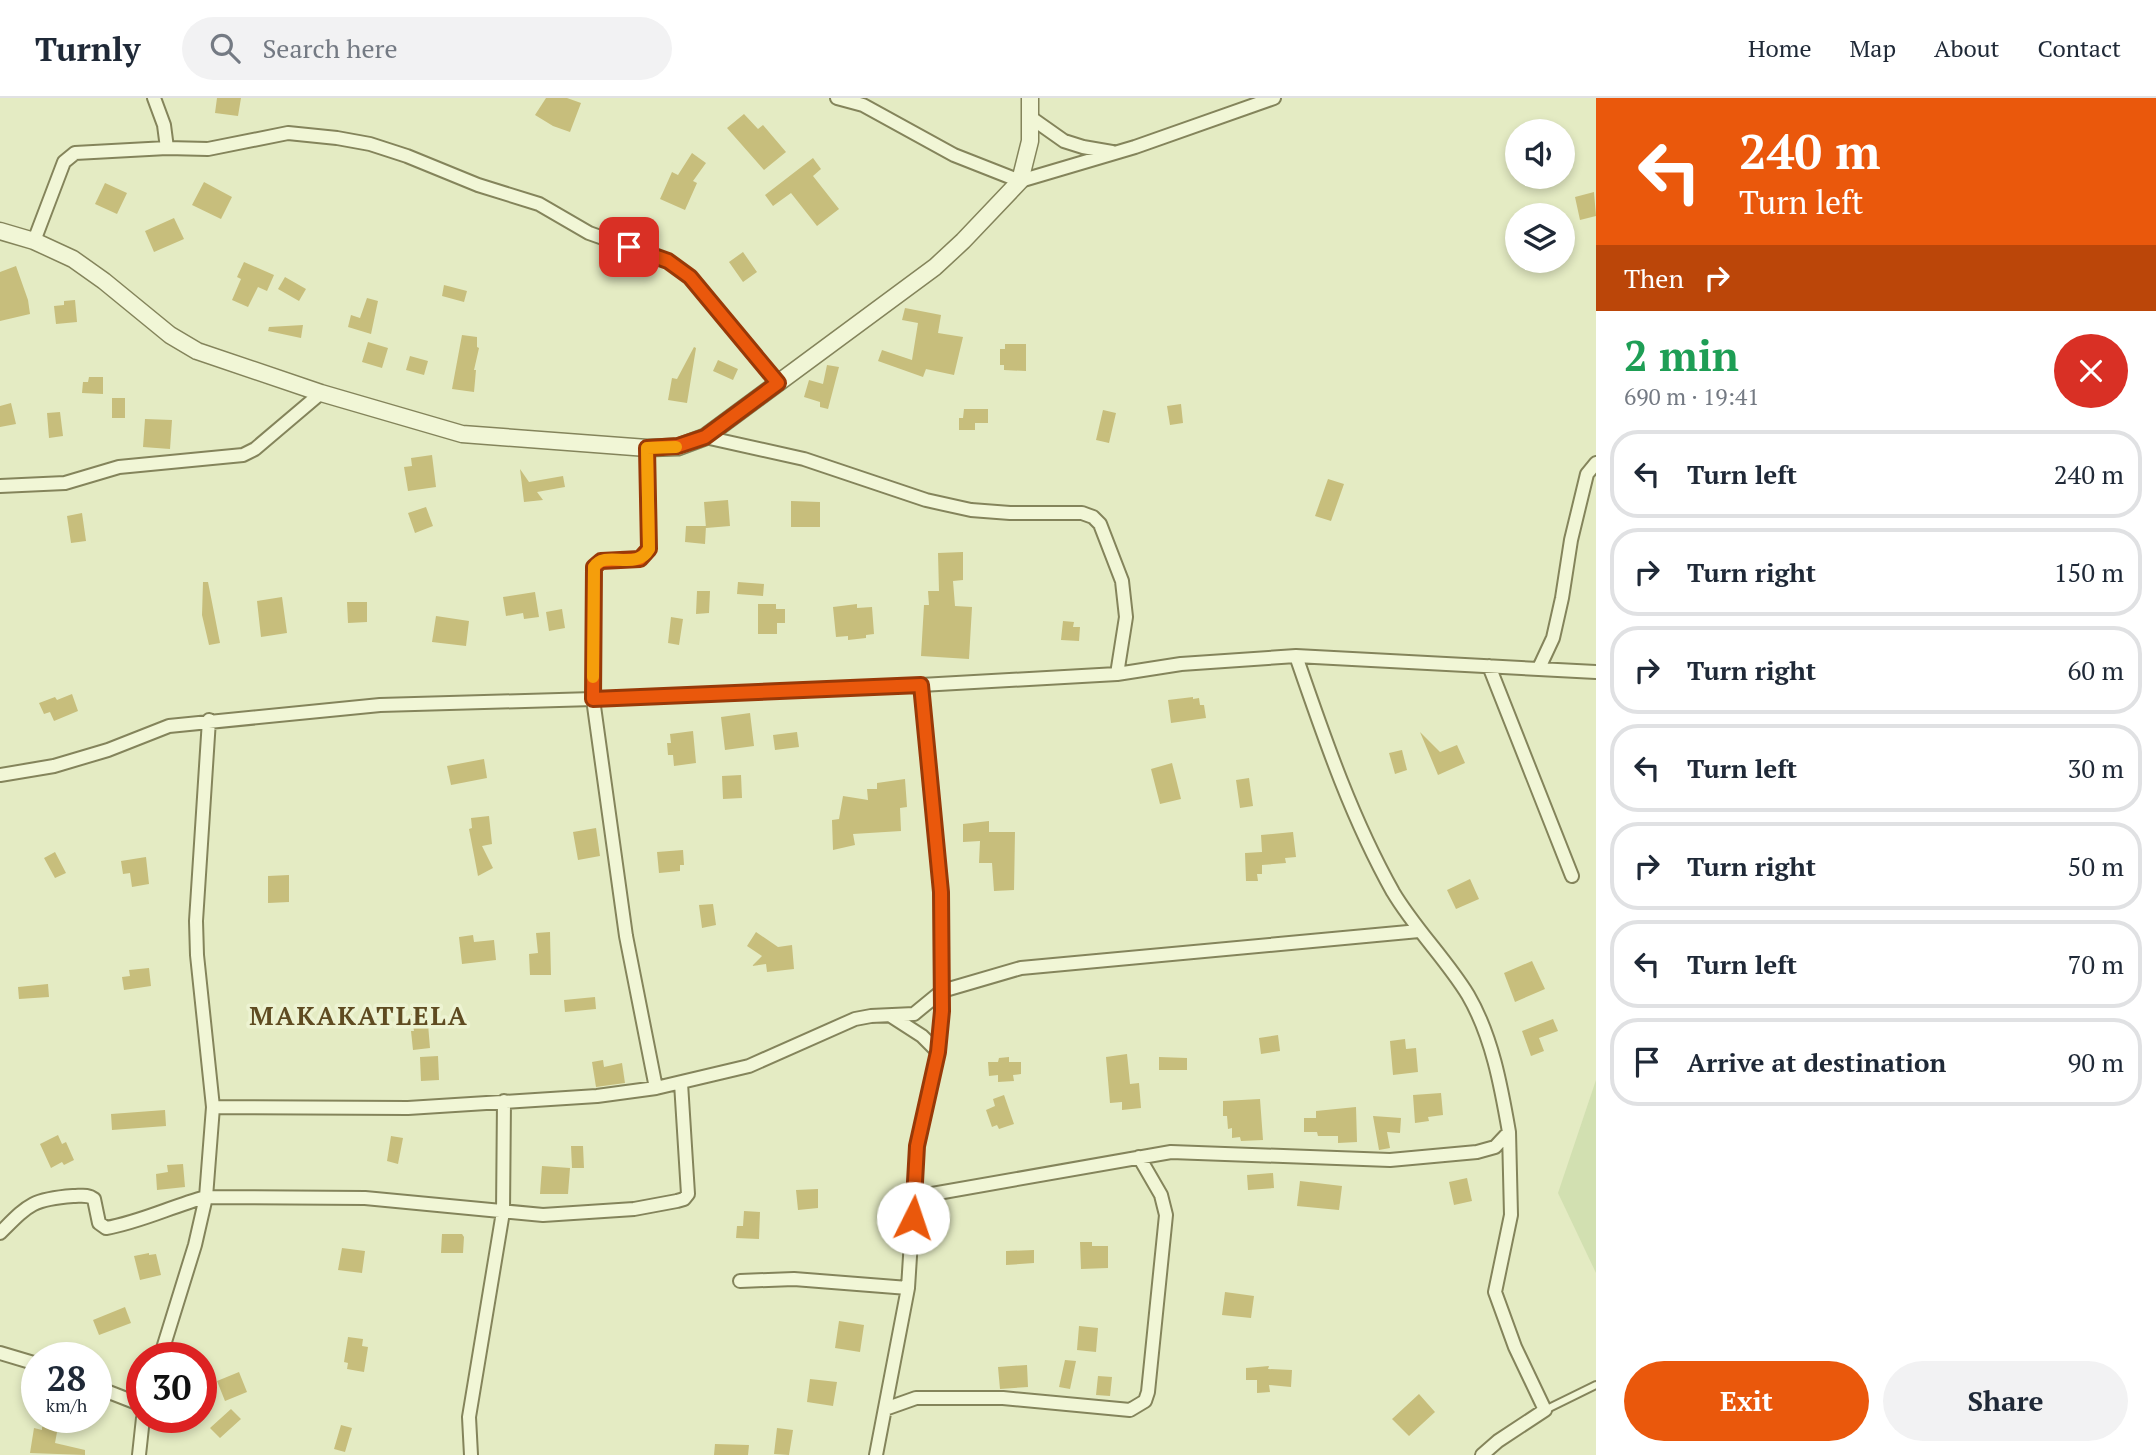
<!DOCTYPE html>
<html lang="en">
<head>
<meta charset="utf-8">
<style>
  body { margin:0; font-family:"PT Serif",serif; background:#f2f2f3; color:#1f2937; height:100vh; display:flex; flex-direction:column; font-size:26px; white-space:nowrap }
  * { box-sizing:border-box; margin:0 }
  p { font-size:23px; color:#747a83 }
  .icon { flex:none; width:38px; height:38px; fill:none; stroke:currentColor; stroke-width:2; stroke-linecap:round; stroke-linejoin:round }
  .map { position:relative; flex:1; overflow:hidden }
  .sheet { display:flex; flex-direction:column; background:#fff; width:560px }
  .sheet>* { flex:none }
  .banner { background:#ea580c; color:#fff; overflow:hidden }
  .controls { position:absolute; left:1505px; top:21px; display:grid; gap:14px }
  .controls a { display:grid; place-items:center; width:70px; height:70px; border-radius:50%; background:#fff; box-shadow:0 4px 10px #0003; font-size:35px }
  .speed { position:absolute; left:21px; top:1244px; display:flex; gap:14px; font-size:35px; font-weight:700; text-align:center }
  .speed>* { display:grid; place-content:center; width:91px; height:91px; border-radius:50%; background:#fff; box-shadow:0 4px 10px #0003; line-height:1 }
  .speed small { font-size:18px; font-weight:400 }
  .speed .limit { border:10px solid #d22; background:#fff; color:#111 }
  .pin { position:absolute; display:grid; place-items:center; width:60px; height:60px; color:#fff; margin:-30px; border-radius:14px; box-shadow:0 4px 10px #0006 }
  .me { position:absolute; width:77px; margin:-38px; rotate:4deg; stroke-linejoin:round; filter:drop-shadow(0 0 5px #0008) }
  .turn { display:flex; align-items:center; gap:24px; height:147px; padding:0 28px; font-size:32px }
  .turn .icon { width:91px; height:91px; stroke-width:2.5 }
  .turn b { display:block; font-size:49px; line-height:60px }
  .then { display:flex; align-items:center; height:66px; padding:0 28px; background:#0003; gap:14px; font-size:26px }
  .round { display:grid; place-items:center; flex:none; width:74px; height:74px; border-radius:37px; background:#f2f2f3 }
  .headline { display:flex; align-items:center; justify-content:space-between; height:119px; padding:0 28px }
  h1 { font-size:42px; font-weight:800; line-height:52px; color:#1e9e55 }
  .primary-button { display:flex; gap:14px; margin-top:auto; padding:14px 28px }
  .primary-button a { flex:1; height:80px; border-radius:42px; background:#ea580c; color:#fff; font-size:28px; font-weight:800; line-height:80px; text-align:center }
  .primary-button a+a { background:#f2f2f3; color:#1f2937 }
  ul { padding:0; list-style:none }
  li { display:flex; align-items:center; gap:21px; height:88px; margin:0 14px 10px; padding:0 14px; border:4px solid #e0e1e3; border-radius:28px }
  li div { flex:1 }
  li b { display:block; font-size:26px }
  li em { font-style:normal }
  header { display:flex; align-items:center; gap:42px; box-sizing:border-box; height:98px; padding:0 35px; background:#fff; border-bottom:2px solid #e0e1e3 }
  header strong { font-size:33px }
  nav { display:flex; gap:38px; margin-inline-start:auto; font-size:24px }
  .search { width:490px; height:63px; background:#f2f2f3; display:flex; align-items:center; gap:18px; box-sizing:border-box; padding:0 24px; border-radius:38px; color:#747a83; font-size:26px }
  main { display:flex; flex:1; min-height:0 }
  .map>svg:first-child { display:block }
  .farmland { fill:#d2e0b1 }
  .building { fill:#c7be7c }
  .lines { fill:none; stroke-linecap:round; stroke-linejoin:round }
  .service-casing { stroke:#84845b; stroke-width:10 }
  .minor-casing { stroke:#84845b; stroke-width:16 }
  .tertiary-casing { stroke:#84845b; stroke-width:19 }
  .service { stroke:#f1f6d6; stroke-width:6 }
  .minor { stroke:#f1f6d6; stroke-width:12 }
  .tertiary { stroke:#f1f6d6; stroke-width:16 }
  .route-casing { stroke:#983908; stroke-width:18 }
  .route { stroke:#ea580c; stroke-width:12 }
  .slow { stroke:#f59e0b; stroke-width:12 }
  .labels { text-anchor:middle; stroke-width:7; stroke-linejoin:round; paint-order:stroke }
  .district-label { font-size:26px; font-weight:bold; letter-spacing:2px; fill:#5f4b21; stroke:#edf3d2 }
</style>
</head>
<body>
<header>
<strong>Turnly</strong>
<div class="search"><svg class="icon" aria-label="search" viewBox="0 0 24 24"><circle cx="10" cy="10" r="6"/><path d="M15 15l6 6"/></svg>Search here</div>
<nav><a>Home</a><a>Map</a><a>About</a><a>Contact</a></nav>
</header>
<main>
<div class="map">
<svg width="1596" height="1357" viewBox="0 0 1596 1357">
  <rect width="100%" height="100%" fill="#e4ebc3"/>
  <path class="farmland" d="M1596,982V1175L1558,1095Z"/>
  <path class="building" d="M217,0H241L238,18L215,15Z
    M546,0H567L581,5L570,34L553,28L535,17Z
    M744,16L758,31L763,27L786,54L764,72L727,30Z
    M692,55L706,65L693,83L697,85L685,112L660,101L672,74L678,77Z
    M813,60L821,71L813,78L839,111L817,128L791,95L773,108L765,97Z
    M204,84L232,99L221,121L192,107Z
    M105,85L127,95L117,116L95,106Z
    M1594,94L1596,118L1580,122L1575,99Z
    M174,120L184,141L154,154L145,133Z
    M743,154L757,174L743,184L729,164Z
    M244,164L274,177L267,193L258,189L248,209L232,202L241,181L237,179Z
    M16,168L28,202L30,216L0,223V174Z
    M285,179L306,191L299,203L278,191Z
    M444,187L467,193L464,204L442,198Z
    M367,200L378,203L371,236L348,229L351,217L360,220Z
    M75,202L77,224L56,226L54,208L64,207V203Z
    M905,210L941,217L938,235L963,239L954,277L926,271L923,279L878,263L882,252L912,262L918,225L902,222Z
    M303,227L301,240L268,233L269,229Z
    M462,237L477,239V249L479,250L474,272H476L474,294L452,291Z
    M368,244L388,250L382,270L362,264Z
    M1005,246H1026V273L1004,272V267H1000V251H1005Z
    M694,249L696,250L687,305L668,302L672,280L677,281Z
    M410,258L428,263L424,277L406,272Z
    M718,262L738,271L733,282L713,273Z
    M827,267L839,269L828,311L820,309V304L804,299L809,282L823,286Z
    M89,279H103V296L82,295L83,284H88Z
    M112,300H125V320H112Z
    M11,305L16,326L0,329V308Z
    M1181,306L1183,325L1170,327L1167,308Z
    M964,311H988V325H975V332H959V320H963Z
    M1103,312L1116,315L1109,345L1096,342Z
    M60,314L63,338L49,340L47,315Z
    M145,321L172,322L170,351L143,349Z
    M432,357L436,389L408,393L404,369L412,368L411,360Z
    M520,371L529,384L563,378L565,389L537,394L543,402L524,404Z
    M1328,381L1344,386L1331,423L1315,418Z
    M728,402L730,428L706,430L704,404Z
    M791,403L820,404V429H791Z
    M426,409L433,428L415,435L408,415Z
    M82,415L86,443L71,445L67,418Z
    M686,428H706L705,446L685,444Z
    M963,454V482L953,483L955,508L972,509L969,561L921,558L924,507H929L928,493H939L938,455Z
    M203,484H208L220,545L209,547L202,517Z
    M738,484L764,486L763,498L737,496Z
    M697,493H710L709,515L696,516Z
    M535,494L539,519L524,521L523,515L506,518L503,499Z
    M282,499L287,535L261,539L257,503Z
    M347,504H367V524L348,525Z
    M758,506H776V511H785V525H777V536H758Z
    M857,506V510L872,509L874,536L866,537V540L848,542V538L836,539L833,509Z
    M562,511L565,530L549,533L546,514Z
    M436,518L469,523L466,548L432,544Z
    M671,519L683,521L679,547L668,545Z
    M1063,523L1074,524L1073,529H1080L1079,543L1061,542Z
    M72,596L78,613L54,623L50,614L44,616L39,605L55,599L57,602Z
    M1193,599V601L1199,600L1200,607H1204L1206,620L1171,625L1168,602Z
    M750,615L754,648L725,652L721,619Z
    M693,633L696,665L674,668L673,657H668L667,645H671L670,636Z
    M797,634L799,649L775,652L773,637Z
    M1420,634L1440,654L1457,647L1465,665L1438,677Z
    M1402,652L1407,672L1395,676L1389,655Z
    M484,661L487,680L451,687L447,668Z
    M1172,665L1181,701L1160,706L1151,671Z
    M741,677L742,700L723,701L722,678Z
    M1249,680L1253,708L1240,710L1236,682Z
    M905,681L907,709L900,710L901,733L853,736L855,747L833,752L832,722L839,721L843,698L868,702L867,691H877V685Z
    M489,718L492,746L482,748L493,770L478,778L469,731L472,730L471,720Z
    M989,723V734H1015L1014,792L994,793L992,765H979L980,743L963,744V726Z
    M596,730L600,758L578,762L573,734Z
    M1293,734L1296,759L1285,760L1286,765L1262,767V776H1257L1258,783H1246L1245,755L1262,754L1261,737Z
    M683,752L684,767H680V773L659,775L657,754Z
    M55,754L66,775L55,780L44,760Z
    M146,759L149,786L132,789L130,775L123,776L121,763Z
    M289,777V804L268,805V778Z
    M1470,781L1479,801L1456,811L1447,792Z
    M713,806L716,827L702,830L699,807Z
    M550,834L551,877H530L529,856L538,855L536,835Z
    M756,834L778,849L792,847L794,871L767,874L766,866L752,868L762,858L747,848Z
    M473,837L474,844L494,842L496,862L462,866L459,839Z
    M1532,863L1545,891L1515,904L1504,875Z
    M149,870L151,888L124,892L122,879L130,878L129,872Z
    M48,886L49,899L19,901L18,889Z
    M595,899L596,911L565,914L564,902Z
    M427,914L430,950L413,952L411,933H414L411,916Z
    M1553,921L1558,933L1539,940L1544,953L1531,958L1522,933Z
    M1278,937L1280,953L1261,956L1259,940Z
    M1405,941L1406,951L1416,950L1418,974L1393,977L1390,943Z
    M1127,956L1130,986L1139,985L1141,1010L1122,1012V1004L1110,1005L1106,959Z
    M438,958L439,982L421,983L420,959Z
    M1009,959V964H1021V976L1013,977L1014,983L998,984V977L989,978L988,964H998L999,960Z
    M1159,959L1187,960V972H1159Z
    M603,962L604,969L622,965L625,985L596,989L592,964Z
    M1441,995L1443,1017L1428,1019L1429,1023L1415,1025L1413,997Z
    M1004,997L1014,1026L999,1031L997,1027L992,1029L986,1012L995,1008L993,1001Z
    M1260,1001L1263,1042L1241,1043L1240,1039L1232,1040V1030L1228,1031L1227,1018H1223V1003Z
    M1356,1009L1357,1044L1338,1045V1038H1318L1317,1034H1304V1020H1316V1013Z
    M165,1012L166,1028L112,1032L111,1016Z
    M1373,1018L1401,1020L1400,1035L1387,1034L1390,1050L1379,1052Z
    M58,1037L62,1046L66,1044L74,1062L64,1067L62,1064L51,1070L40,1046Z
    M391,1038L403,1040L398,1066L387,1063Z
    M571,1048H583L584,1070H572Z
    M183,1066L185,1089L157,1092L156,1076L168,1074L167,1067Z
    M542,1068L570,1070L568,1096H540Z
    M1273,1075L1274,1090L1248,1092L1247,1077Z
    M1467,1080L1472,1103L1454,1107L1449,1084Z
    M1300,1083L1342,1088L1339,1112L1297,1108Z
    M818,1091V1110L798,1112L796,1092Z
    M744,1113L760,1114L759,1141L736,1140L737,1128H743Z
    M442,1136H462L464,1139L463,1155H441Z
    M1080,1144H1092V1148H1108V1170L1081,1171Z
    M342,1150L365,1153L362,1175L338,1172Z
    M1034,1152V1165L1006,1167V1153Z
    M149,1155V1157L156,1156L161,1177L140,1182L134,1158Z
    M1225,1194L1254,1198L1251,1220L1222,1217Z
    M125,1209L131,1225L99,1237L93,1222Z
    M839,1223L864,1227L860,1254L835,1250Z
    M1079,1228L1098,1230L1096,1254L1077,1252Z
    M348,1239L363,1241L362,1248L368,1249L364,1274L347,1271L348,1265L344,1264Z
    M1065,1262L1076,1263L1070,1291L1059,1289Z
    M1027,1267L1028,1289L1000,1291L998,1269Z
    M1269,1268L1268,1271L1292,1272L1291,1289L1269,1287L1270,1294L1257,1295V1282H1246V1270Z
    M239,1274L247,1294L225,1303L217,1283Z
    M1098,1278L1112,1279L1110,1298L1096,1297Z
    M810,1281L837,1284L833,1308L807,1304Z
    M1419,1296L1435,1314L1409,1338L1392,1321Z
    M231,1311L241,1321L220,1340L210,1330Z
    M341,1327L352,1330L345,1354L334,1351Z
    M42,1329L53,1330V1333L57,1334L55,1345L85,1352V1357L30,1355L34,1330L42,1332Z
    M777,1330L793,1332L789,1357L774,1356Z
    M715,1346L749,1347L748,1357H714Z"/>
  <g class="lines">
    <defs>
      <path id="service" d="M1545,1312L1596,1287"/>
      <path id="minor" d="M154,0L164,27L167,50
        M837,0L863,7L954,57L1020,83L1135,49L1274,0
        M1030,19L1064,43L1083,49L1112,54
        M34,143L64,64L75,55L167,50L208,51L288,35L337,40L370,46L407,58L478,87L539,106L589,135L668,163L690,179L778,285
        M705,339L804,361L926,402L971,412L1010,415H1082L1093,419L1100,426L1122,483L1126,519L1117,576
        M647,350L649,451L640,461L601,463L594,469L593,601L626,838L656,990
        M0,388L65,385L119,369L243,357L255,351L321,295
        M1489,568L1572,778
        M1539,570L1553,540L1562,500L1571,442L1587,376L1596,365
        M0,677L54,668L108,652L169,628L380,607L593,601L921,587L1117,576L1181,566L1296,558L1596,574
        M891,918L922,938L938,954
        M213,1009L408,1010L597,998L656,990L749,968L855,921L871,918L914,916L942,893L1021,870L1419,833
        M915,1099L1171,1054L1390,1062L1477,1054L1495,1049L1509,1034C1501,988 1492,938 1468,897C1446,861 1415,831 1393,794C1351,719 1324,639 1296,558
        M0,1135C28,1107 32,1101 73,1098C81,1098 88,1096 94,1101L99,1125L106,1130C141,1124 172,1108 206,1099L365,1100L543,1117L634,1111L677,1103L684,1101L688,1096L681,985
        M740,1183L794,1181L908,1190
        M0,1255L37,1266
        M160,1260L195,1147L206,1099L213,1009L197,857L196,823L209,622
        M96,1289L142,1307
        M885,1311L916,1300H1003L1130,1312L1145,1303L1148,1294L1166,1117L1161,1097L1139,1059
        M139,1357L143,1320
        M471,1357L469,1319L503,1114L504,1003
        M876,1357L908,1190L917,1048L938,954L942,913L941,794L921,587
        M1482,1357L1498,1343L1545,1312L1515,1249L1495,1194L1511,1117L1509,1034"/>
      <path id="tertiary" d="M0,133L34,143L73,161L104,183L170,237L197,253L321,295L462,336L647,350L678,349L705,339L935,169L963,143L1020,83L1030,43V0"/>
    </defs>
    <use href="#service" class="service-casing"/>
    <use href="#minor" class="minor-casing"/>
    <use href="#tertiary" class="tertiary-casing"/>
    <use href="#service" class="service"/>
    <use href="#minor" class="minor"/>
    <use href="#tertiary" class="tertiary"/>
  </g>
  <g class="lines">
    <defs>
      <path id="route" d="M629,149L668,163L690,179L778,285L705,339L678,348L647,350L649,451L640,461L601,463L594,469L593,601L921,587L941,794L942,913L938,954L917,1048L913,1120"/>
    </defs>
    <use href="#route" class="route-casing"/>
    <use href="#route" class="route"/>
    <path class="slow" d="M593,579L594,469C606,451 636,474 649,451L647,350L676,349"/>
  </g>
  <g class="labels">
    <g class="district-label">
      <text x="359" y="927">MAKAKATLELA</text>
    </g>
  </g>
</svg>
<div class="controls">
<a><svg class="icon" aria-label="sound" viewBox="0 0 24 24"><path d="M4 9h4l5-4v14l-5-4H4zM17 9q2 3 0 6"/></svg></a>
<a><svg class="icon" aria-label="layers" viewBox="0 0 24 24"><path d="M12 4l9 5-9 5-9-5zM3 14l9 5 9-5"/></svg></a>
</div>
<div class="speed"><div>28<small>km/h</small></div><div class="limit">30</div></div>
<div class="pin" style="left:629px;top:149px;background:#d93025"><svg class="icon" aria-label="arrive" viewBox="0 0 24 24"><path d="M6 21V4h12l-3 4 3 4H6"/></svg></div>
<svg class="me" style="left:913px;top:1120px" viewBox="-20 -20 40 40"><circle r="19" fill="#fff"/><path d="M0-13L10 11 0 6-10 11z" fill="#ea580c"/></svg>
</div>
<section class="sheet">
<div class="banner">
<div class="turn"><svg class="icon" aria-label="left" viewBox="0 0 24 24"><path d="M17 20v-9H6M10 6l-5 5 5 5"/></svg><div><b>240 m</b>Turn left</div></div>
<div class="then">Then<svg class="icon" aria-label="right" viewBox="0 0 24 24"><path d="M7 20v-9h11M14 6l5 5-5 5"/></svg></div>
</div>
<div class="headline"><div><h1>2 min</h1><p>690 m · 19:41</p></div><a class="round" style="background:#d93025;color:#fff"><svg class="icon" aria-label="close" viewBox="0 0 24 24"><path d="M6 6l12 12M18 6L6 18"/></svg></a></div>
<ul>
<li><svg class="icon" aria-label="left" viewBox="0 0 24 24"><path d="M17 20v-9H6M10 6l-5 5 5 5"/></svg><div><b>Turn left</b></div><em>240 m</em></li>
<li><svg class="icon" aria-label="right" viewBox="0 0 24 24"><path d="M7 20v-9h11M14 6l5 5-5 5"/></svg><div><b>Turn right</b></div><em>150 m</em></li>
<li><svg class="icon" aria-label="right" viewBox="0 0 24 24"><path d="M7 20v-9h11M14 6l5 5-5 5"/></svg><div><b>Turn right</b></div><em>60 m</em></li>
<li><svg class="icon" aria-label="left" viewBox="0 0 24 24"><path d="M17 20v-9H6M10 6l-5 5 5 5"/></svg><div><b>Turn left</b></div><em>30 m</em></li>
<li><svg class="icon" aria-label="right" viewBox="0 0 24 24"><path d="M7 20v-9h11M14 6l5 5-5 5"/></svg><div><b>Turn right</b></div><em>50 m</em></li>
<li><svg class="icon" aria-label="left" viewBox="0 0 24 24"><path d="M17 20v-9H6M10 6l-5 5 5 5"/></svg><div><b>Turn left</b></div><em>70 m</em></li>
<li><svg class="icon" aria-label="arrive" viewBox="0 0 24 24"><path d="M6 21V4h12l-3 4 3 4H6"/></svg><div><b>Arrive at destination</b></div><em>90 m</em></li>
</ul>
<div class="primary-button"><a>Exit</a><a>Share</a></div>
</section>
</main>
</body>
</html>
